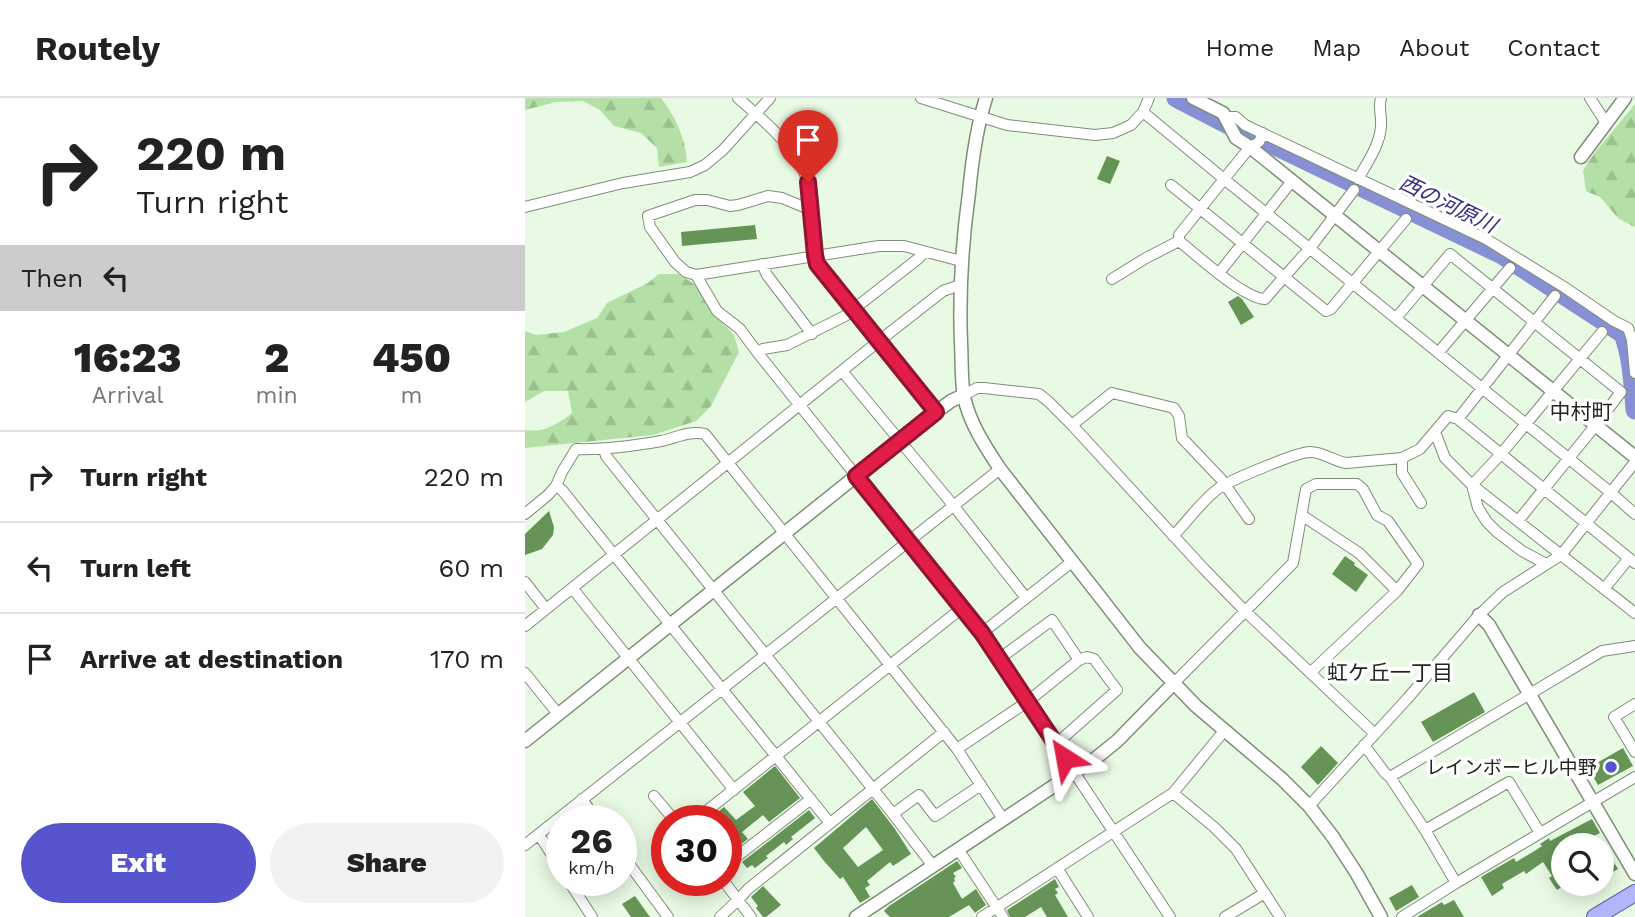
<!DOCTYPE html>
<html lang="en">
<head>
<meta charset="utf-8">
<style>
  body { margin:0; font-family:"Work Sans","Noto Sans JP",sans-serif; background:#f2f2f2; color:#222; height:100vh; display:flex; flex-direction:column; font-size:26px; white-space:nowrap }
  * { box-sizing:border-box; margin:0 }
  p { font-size:23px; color:#767676 }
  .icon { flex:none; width:38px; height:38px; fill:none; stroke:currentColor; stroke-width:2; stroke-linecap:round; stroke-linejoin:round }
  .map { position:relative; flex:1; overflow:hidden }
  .side { display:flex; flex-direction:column; background:#fff; width:525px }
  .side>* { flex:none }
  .hud { background:#fff; color:#222; overflow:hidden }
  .controls { position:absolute; left:1026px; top:735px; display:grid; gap:14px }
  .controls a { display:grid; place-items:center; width:63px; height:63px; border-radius:50%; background:#fff; box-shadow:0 4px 18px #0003; font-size:35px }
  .speed { position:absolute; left:21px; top:707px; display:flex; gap:14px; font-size:35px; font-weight:700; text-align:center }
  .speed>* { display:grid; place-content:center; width:91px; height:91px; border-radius:50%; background:#fff; box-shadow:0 4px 18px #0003; line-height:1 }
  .speed small { font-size:18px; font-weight:400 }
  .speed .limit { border:10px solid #d22; background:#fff; color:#111 }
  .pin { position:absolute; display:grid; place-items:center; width:60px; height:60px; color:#fff; margin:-72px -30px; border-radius:50% 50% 50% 0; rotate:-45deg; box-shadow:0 0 7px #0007 }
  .pin .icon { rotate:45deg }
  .me { position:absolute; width:77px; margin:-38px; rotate:326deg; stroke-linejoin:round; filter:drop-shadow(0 0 5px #0008) }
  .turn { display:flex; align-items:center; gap:24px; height:147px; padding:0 21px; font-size:32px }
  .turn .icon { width:91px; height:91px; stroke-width:2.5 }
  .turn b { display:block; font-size:49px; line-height:60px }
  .then { display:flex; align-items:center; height:66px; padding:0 21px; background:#0003; gap:14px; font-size:26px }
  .eta { display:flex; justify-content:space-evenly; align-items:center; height:119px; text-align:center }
  .eta b { font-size:42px; font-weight:800; line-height:49px }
  .action { display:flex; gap:14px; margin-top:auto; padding:14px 21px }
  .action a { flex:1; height:80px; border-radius:42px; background:#5655cd; color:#fff; font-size:28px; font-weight:800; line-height:80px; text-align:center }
  .action a+a { background:#f2f2f2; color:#222 }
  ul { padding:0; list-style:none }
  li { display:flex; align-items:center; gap:21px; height:91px; padding:0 21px; border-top:2px solid #e0e0e0 }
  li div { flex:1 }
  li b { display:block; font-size:26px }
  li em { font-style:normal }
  header { display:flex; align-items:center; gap:42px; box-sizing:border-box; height:98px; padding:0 35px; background:#fff; border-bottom:2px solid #e0e0e0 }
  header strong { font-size:33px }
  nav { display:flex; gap:38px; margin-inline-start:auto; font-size:24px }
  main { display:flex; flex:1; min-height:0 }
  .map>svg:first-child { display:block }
  .forest { fill:url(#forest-firs) }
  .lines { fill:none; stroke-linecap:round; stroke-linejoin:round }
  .river { stroke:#8890d5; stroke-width:19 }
  .building { fill:#659456; fill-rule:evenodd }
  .minor-casing { stroke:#7e8e79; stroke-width:12 }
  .tertiary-casing { stroke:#7e8e79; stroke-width:15 }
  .primary-casing { stroke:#5e64ac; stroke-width:18 }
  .minor { stroke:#fff; stroke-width:10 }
  .tertiary { stroke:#fff; stroke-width:12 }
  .primary { stroke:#b2b6fb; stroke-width:16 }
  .route-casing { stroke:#92132f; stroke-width:18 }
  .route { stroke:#e11d48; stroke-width:12 }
  .poi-dot { fill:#5655cd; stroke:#fff; stroke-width:2.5 }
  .labels { text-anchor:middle; stroke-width:7; stroke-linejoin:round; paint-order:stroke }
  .poi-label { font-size:19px; fill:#20261e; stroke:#fff; text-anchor:end }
  .water-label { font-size:21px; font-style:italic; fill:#323082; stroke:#fff }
  .neighbourhood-label { font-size:21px; fill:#20261e; stroke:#fff }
</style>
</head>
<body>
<header>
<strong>Routely</strong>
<nav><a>Home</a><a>Map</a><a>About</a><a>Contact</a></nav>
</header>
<main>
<section class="side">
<div class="hud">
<div class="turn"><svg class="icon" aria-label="right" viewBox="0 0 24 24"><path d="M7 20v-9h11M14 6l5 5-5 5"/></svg><div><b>220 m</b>Turn right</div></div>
<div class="then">Then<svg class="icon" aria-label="left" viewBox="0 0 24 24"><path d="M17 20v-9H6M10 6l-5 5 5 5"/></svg></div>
</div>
<div class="eta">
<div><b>16:23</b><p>Arrival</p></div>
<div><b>2</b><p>min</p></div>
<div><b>450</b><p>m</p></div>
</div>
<ul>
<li><svg class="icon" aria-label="right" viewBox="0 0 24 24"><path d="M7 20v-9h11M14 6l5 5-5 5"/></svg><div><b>Turn right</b></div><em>220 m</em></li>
<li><svg class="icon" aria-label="left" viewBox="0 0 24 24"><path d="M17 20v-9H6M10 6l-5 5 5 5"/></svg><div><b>Turn left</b></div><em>60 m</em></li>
<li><svg class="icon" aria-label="arrive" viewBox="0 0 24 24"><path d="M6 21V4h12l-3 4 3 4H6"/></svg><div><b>Arrive at destination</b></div><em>170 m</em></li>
</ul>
<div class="action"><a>Exit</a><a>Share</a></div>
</section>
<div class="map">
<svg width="1110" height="819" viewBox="0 0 1110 819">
  <defs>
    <pattern id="forest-firs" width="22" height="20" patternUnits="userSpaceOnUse" patternTransform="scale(1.75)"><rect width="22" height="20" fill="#b4e0a7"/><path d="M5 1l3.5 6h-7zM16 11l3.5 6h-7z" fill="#9ac08f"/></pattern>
  </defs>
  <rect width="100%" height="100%" fill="#e9fae4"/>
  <path class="forest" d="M0,0H136C150,18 161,41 162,64L134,69L132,50L116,35L89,28L75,12L58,3L31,4L0,12Z
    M1110,6V129L1094,121L1075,99L1061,93L1058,72L1071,53Z
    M134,176H153L171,187L188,214L209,237L214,254L186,308L171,323L128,337L0,350V332C19,335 33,326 47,315L43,293H19L0,304V233L11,237L39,234L72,220L82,205L123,185Z"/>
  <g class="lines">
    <path class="river" d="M651,0L717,34L744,45L977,157L1098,236C1107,259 1108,287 1110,312"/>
  </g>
  <path class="building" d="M582,58L595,63L585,86L572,81Z
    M230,127L232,141L157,148L156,134Z
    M713,198L717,201L729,219L716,227L703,204Z
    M24,413L29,429L28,437L17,451L0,457V436Z
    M820,458L830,465L829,467L843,477L831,494L807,476Z
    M949,594L960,614L908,644L896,624Z
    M796,648L813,665L793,687L776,669Z
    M1098,650L1108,668L1073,687L1063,670Z
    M250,668L275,700L244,724L238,717L217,734L223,741L208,752L201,743V723H187L185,720L199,709L211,722L230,708L218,694Z
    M347,701L370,731L386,756L368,768L365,764L342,783L345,787L340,790L345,799L335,805L318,779L315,781L299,763L289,750ZM341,729L358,752L333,769L318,750Z
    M284,712L290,720L266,739L268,741L261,747L259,744L241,758L243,760L230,770L227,767L222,770L217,764Z
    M1067,721L1075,735L1065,740L1068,747H1038V788L1032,792L1024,780L1027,778L1018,764L1001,776L999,773L977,786L979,790L967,798L956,779L989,760L991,764L1011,752L1017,748L1015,746L1024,740L1025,743Z
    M1076,744L1093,771L1076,781Z
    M432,763L437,770L428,775L431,779L429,780L430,783L428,785L437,801L451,791L461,807L451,814L450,815L444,807L424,819H365L359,813L364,808Z
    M530,781L534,789L530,791L533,795L530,797L543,819H522L516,809L500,819H485L482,812Z
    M887,787L894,799L871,813L864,800Z
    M238,788L256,807L241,819H238L231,810L233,808L226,799Z
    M110,798L125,819H106L97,806Z
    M929,802L939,819H892L917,804L919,807Z"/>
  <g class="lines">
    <defs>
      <path id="minor" d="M213,0C239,23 272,49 283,84L290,157L292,166L411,314
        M396,0L482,27L570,37L588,35L606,27L618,14L624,0
        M1065,0L1081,25
        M618,14L699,81L1085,394L1110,416
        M701,19H711L720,27L961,141L1039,189L1089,223L1103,230L1107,242L1110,275
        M833,81C842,65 855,47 856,28C857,18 853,9 856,0
        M646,87L759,179L740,201C719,201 672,157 654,143
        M829,92L785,150L759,179L801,213L806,211L881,121
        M0,109L98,85L165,74L180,67L198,52L245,0
        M286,112L257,100L243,98L213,107L205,108L182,102H170L123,118L125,129L150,164L161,174L171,177L354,148H379L436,163
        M399,154L394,160L320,218L262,247L238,251L232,254L457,535L645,819
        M237,166L242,177L287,236
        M694,175L767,83
        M171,177L192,213L215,231L232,254
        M587,181L621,160L654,143V137L725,49L734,44L738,35
        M871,220L925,156L1096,294L1070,328L993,423
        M1077,234L976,356L947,387L1110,515
        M913,255L985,170
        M317,273L428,407L501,500
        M439,297L452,290H459L514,296L524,304L547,327L679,471L720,513L850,636
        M933,321L1030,198
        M547,327L587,295L649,310L654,318L657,340L696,381L724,421
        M910,334L920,360L947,387L953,410L962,424L972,434L997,453L1021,466
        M79,351L81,358L368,716L408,768
        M877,360V375L896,405
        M31,388L37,392L304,724
        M0,416L23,397L31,388L37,374L51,351C80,352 108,348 136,343C151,340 165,332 180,336L432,651L478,721
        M776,419L781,420L834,455L872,493
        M648,438C664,422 676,403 694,390C706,382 772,354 785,354C799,354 808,363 821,365L877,360L895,351L923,318L933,321L1110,465
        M0,484L21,511
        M48,491L209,692
        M1079,491L1104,460
        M0,528L354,243L418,193L435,187
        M457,535L548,463
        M474,561L527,522L554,562
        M0,575L33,616
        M648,586L768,465L781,391L791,386H832L838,391L852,417L863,423L893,466L872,493L785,575
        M1110,606L1089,619L1110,654
        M839,647L860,675L865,679L900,732L931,785
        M432,651L502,604L554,562L562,559L569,561L592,592L531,646
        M865,679L1077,553L1110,548
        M648,695L689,729L711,751L755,819
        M129,698L150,723
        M57,701L72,723
        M784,708L882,601L954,517L978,494L1036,457L1110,364
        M368,716L394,697L410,718L456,687
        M169,723L437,510
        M900,732L984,684L1015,735
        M14,737L37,772
        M0,747L475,371
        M433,751L478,819
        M96,755L143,819
        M201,767L286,701
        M532,770L563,819
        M43,782L67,819
        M198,782L226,819
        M195,819L213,802L223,791L419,634
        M457,819L648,695L699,633
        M700,819L740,795
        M877,819L931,785L1110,679"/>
      <path id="tertiary" d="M461,0C451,31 447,63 444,95C437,145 434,195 436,245C437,263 436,282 439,299C445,326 460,348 475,371L615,550L671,608L757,681L784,708L808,739L832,776L856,819
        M668,0L698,15L711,40L725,49L1110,359
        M1056,59L1100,0
        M954,517L964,527L1110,776
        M0,643L411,314L426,303L439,297
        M331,819L571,660L592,643L648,586"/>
      <path id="primary" d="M1070,819L1110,795"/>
    </defs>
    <use href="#minor" class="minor-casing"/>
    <use href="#tertiary" class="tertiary-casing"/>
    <use href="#primary" class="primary-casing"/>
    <use href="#minor" class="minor"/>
    <use href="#tertiary" class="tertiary"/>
    <use href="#primary" class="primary"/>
  </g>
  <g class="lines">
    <defs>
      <path id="route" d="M283,84L290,157L292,166L411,314L331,378L457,535L540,660"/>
    </defs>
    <use href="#route" class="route-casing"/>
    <use href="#route" class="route"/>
  </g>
  <circle class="poi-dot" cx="1086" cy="669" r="7"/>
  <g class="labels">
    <g class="poi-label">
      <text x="1072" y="676">レインボーヒル中野</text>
    </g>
    <g class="water-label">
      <text transform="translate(923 106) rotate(26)" y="7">西の河原川</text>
    </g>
    <g class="neighbourhood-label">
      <text x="1056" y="321">中村町</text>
      <text x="865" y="582">虹ケ丘一丁目</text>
    </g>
  </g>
</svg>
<div class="controls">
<a><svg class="icon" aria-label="search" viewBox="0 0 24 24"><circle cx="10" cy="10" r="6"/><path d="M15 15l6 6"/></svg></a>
</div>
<div class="speed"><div>26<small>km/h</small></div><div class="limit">30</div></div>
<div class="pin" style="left:283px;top:84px;background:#d93025"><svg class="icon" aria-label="arrive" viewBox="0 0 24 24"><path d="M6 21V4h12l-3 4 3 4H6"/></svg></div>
<svg class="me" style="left:540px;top:660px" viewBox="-20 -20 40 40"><path d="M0-17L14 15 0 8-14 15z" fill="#e11d48" stroke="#fff" stroke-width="4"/></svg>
</div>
</main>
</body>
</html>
